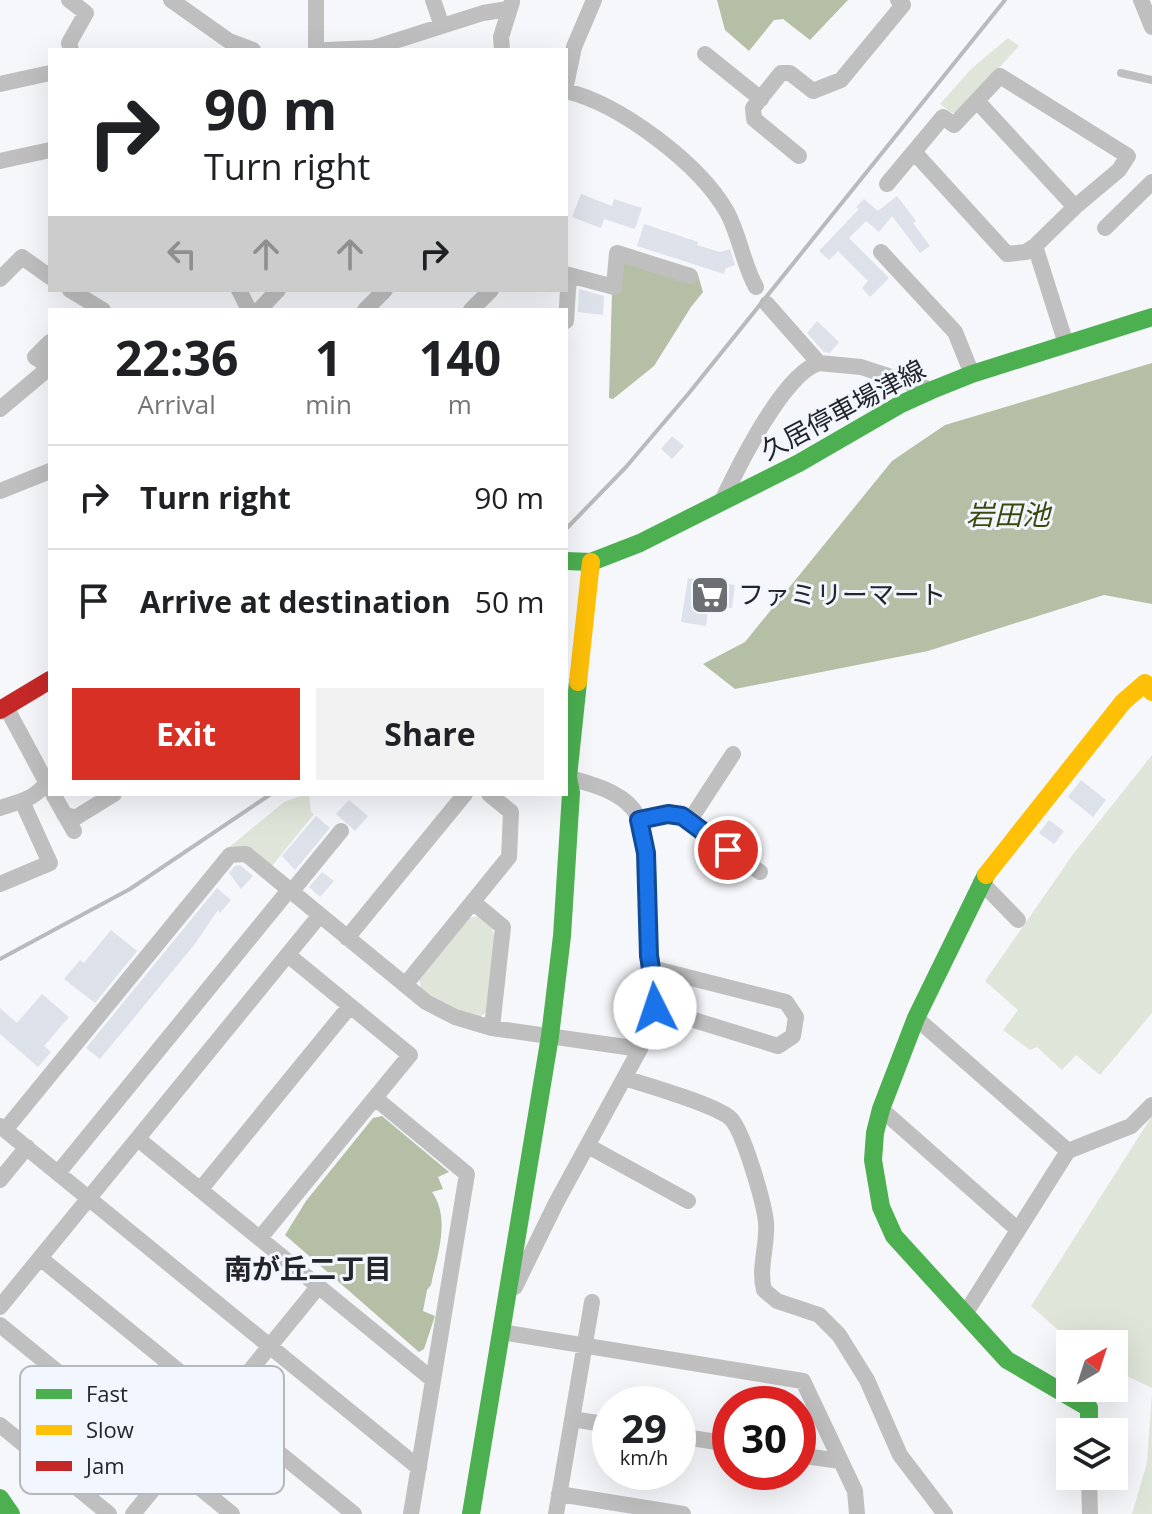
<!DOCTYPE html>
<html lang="en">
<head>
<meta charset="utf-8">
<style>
  body { margin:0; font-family:"Open Sans","Noto Sans JP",sans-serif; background:#f2f2f2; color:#202124; height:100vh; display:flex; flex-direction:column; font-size:30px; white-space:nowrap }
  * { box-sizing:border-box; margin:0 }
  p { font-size:26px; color:#757577 }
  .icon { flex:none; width:44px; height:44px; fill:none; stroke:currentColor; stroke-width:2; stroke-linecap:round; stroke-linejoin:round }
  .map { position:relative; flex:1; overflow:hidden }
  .sheet { position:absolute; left:48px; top:308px; width:520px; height:488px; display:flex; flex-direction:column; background:#fff; border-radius:0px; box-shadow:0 8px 32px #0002 }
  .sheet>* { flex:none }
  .top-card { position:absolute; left:48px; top:48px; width:520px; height:244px; border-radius:0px; box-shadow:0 8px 32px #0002; background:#fff; color:#202124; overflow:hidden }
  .needle { width:52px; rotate:39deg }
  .tools { position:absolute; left:1056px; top:1330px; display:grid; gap:16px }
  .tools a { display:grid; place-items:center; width:72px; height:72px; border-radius:0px; background:#fff; box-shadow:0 8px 32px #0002; font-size:40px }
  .speed { position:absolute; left:592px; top:1386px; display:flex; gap:16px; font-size:40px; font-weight:700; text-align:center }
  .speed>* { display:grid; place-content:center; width:104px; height:104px; border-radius:50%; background:#fff; box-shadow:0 8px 32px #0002; line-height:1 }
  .speed small { font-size:20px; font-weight:400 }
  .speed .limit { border:12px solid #d22; background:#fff; color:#111 }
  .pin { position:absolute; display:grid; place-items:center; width:68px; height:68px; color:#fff; margin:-34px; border:4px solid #fff; border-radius:50%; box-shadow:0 2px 8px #0007 }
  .me { position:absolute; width:88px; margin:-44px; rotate:356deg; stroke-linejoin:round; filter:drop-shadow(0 0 6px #0008) }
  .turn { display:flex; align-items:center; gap:28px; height:168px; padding:0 24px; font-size:36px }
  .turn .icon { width:104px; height:104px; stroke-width:2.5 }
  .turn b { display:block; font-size:56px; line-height:68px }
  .lanes { display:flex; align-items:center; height:76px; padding:0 24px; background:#0003; justify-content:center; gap:40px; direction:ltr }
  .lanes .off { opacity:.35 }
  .eta { display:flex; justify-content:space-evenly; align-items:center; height:136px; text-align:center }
  .eta b { font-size:48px; font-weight:700; line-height:56px }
  .action { display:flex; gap:16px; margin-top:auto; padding:16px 24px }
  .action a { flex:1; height:92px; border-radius:0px; background:#d93025; color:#fff; font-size:32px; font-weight:700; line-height:92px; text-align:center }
  .action a+a { background:#f2f2f2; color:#202124 }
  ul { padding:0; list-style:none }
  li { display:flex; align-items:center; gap:24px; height:104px; padding:0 24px; border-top:2px solid #e0e0e0 }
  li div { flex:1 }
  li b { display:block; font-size:30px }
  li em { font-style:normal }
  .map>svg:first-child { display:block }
  .green { fill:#dfe5d9 }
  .water { fill:#b5bfa5 }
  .building { fill:#dce1ea }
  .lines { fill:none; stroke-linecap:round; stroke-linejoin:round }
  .lane { stroke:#bfbfc0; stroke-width:8 }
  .street { stroke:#bfbfc0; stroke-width:16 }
  .fast { stroke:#4caf50; stroke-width:18 }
  .slow { stroke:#ffc107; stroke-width:18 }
  .jam { stroke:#c62828; stroke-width:18 }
  .rail { stroke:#b9babb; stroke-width:4 }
  .route-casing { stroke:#114b97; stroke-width:20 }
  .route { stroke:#1a73e8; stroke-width:14 }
  .labels { text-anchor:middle; stroke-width:6; stroke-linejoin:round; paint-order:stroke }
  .street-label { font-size:26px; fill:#232528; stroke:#f2f6fe }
  .poi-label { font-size:26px; fill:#232528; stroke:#f2f6fe; text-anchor:start }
  .water-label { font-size:28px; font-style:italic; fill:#3b4a0c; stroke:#f2f6fe }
  .neighbourhood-label { font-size:28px; font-weight:bold; fill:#232528; stroke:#f2f6fe }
  .key { fill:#f2f6fe; stroke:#b4b7be; stroke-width:2 }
  .key-label { font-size:22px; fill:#232528 }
</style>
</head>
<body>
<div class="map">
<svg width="1152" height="1514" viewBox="0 0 1152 1514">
  <rect width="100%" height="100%" fill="#f5f7fb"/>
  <path class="green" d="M1008,38L1019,46L960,111L952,113L940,104L971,69Z
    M1152,755V1013L1100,1075L1076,1055L1062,1070L1037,1047L1030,1050L1003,1030L1018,1010L985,981L1074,853Z
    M306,794H309L311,812L314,814L272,866L248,846L227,849L284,802Z
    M479,916L491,927L495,936L487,1012L478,1018L452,1008L421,989L419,977L469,918Z
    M1152,1116V1388L1114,1370V1344H1074L1031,1306Z
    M1152,1391V1514H1132L1147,1463Z"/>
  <path class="water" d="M717,0H848L810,40L783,19L774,20L749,51L725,30Z
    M619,262L694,273L698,275L703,292L691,307L654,366L613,399L609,398L612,292Z
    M1152,363V604L1104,595L928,651L735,689L703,664L745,642L892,461L945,425Z
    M382,1116L449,1172L438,1177L443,1189L432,1192C451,1219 437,1255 431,1285L427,1290L423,1311L435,1316L424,1349L419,1352L285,1235L306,1201L373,1118Z"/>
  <path class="building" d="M581,194L612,206L614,199L642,208L635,229L604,219L601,228L572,217Z
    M897,196L916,221L913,223L930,246L920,253L892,216L879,232L866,221L849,238L889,278L870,297L862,288L868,281L838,251L829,260L819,251L859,209L856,207L864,199L878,211Z
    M644,224L698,242L697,245L720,252L730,249L735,265L726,268L724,274L637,246Z
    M579,289L604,296L603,315L578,312Z
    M817,321L839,342L830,353L824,352L807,333Z
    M672,436L684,446L672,459L661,449Z
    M688,578L735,585L732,608L709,604L706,626L681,622Z
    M1081,780L1106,800L1093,817L1068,797Z
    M349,800L368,816L355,831L336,814Z
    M316,816L330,828L295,870L282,856Z
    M1049,820L1064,831L1054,844L1039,833Z
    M240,865L253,876L241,889L229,873L235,866Z
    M322,872L334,881L320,897L309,887Z
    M217,888L231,900L220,913L218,910L194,945L100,1059L86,1048Z
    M111,930L137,951L95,1003L64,979L80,960L84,963Z
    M42,994L69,1017L44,1046L51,1052L38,1067L0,1034V1008L17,1023Z"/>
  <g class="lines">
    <path class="lane" d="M1121,73L1152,80"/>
    <path class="street" d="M69,0L86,13L69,43L71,50
      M171,0L229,41L253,50
      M316,0V50
      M433,0L442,26
      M1141,0L1152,27
      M326,50L373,48L483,13L508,9
      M502,50L501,37L512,2
      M705,54L761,99
      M0,84L50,73
      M566,85L574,47L594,0
      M566,91C620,104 699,163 727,212C740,236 743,264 756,287
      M977,101L1075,207
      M914,152L1007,254L1026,252L1035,246
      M799,156L754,119L753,108L781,73H790L813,91L841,80L903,5L898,0
      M0,161L50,150
      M887,184L943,117L954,125L1000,76L1128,156L1119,170L1075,207L1035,246L1066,344
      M1105,228L1152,182
      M881,252L955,332L972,374
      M566,274L569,275L566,321
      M569,275L614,287L617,253L690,276
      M0,279L22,257L50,277
      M70,290L103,310
      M239,290L249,310
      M767,304L819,363L861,367L932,390
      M259,310L278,290
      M365,310L385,290
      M471,310L491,290
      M50,342L35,357L50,367
      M0,409L50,367
      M0,491L50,471
      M721,503C737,469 783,374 819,363
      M6,707L50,789
      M53,794L74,831
      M0,808C19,801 34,800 46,783
      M64,814L75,818L114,794
      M639,820L668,814L682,816L760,872
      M690,820L733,754
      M981,882L1018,920
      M0,884L50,863L25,808L24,801
      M292,891L341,831
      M473,902L503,927L492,1028
      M347,938L465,794
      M652,968L786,1002L796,1017L793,1036L778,1046L655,1008
      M405,985L509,857L511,812L489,794
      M916,1018L1068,1151
      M625,1078C648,1086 714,1104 730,1118C743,1129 764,1203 766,1222C768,1245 758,1268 764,1290L777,1301L819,1315L839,1335L867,1380L900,1455L945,1514
      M375,1098L467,1174L411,1514
      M881,1109L1017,1229
      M0,1126L419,1468
      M5,1130L230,855L246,854L320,915
      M138,1139L433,1380
      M588,1146L688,1201
      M58,1173L289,890
      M0,1180L27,1147
      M200,1190L350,1006
      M260,1238L410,1055L288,955
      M40,1258L354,1514
      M515,1287L556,1203L640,1049L655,1008L650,991L652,968L649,956C648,921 654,835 633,809C618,790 588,783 566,777
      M0,1307L320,915L426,1002L455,1017L492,1028L640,1049
      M965,1314L1068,1151L1131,1126L1152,1105
      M0,1325L232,1514
      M501,1332L803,1381L855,1491L857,1514
      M572,1419L610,1425
      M0,1425L109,1514
      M678,1436L730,1444
      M798,1455L840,1461
      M1089,1476L1090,1514
      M559,1494L683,1514
      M133,1514L318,1287
      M556,1514L592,1302"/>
    <path class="fast" d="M566,561L591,562L640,543L799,463L901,404L932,390L972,374L1152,317
      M986,875L916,1018L881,1109L875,1133L873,1160L881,1207L894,1236L1007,1360L1089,1408V1432
      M0,1498L11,1514
      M471,1514L550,1036L562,936L571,793L568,777L578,682"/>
    <path class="slow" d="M578,682L591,562
      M986,875L1123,702L1145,683L1152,692"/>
    <path class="jam" d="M0,710L50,680"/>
    <path class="rail" d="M566,529L626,467L689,393L1005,0
      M0,959L130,889L271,794"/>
  </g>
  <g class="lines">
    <defs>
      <path id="route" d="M655,1008C650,990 653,974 649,956L646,853L639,820L668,814L682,816L728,850"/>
    </defs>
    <use href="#route" class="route-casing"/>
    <use href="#route" class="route"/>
  </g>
  <defs>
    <symbol id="supermarket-square" viewBox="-11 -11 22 22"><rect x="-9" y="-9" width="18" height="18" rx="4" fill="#6c6e72" stroke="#f2f6fe"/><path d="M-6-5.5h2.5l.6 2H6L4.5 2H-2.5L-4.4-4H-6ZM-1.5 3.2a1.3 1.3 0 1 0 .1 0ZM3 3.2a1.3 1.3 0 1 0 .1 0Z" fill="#fff"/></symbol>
  </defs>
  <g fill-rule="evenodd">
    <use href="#supermarket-square" x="688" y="573" width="44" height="44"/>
  </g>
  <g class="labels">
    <g class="street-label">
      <text transform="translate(843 410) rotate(-28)" y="9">久居停車場津線</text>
    </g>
    <g class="poi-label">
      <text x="738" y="604">ファミリーマート</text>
    </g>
    <g class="water-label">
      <text x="1008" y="525">岩田池</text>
    </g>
    <g class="neighbourhood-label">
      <text x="308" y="1279">南が丘二丁目</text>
    </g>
  </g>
  <rect x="20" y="1366" width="264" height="128" rx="12" class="key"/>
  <rect x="36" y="1389" width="36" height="10" fill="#4caf50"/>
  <rect x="36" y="1425" width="36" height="10" fill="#ffc107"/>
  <rect x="36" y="1461" width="36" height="10" fill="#c62828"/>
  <g class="key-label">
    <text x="86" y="1402">Fast</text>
    <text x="86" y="1438">Slow</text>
    <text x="86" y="1474">Jam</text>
  </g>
</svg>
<div class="tools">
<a><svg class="needle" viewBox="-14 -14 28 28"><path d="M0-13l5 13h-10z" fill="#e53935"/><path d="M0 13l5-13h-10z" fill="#757577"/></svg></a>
<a><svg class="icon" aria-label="layers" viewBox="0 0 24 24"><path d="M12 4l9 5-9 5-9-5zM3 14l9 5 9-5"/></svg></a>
</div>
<div class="speed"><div>29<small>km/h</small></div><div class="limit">30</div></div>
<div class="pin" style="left:728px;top:850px;background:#d93025"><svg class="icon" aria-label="arrive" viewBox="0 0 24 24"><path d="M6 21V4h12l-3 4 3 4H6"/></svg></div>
<svg class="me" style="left:655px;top:1008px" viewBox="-20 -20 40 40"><circle r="19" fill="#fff"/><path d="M0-13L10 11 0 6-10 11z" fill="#1a73e8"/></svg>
<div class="top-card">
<div class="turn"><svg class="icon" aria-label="right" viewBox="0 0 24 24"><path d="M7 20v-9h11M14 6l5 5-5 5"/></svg><div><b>90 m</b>Turn right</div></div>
<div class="lanes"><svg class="icon off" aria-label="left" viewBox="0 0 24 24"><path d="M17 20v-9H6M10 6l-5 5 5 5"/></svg><svg class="icon off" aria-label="ahead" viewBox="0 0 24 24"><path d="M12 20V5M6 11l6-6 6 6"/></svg><svg class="icon off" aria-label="ahead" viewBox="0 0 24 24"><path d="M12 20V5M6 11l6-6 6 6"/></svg><svg class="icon" aria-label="right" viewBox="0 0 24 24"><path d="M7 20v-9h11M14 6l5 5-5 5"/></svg></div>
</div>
<section class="sheet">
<div class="eta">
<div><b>22:36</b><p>Arrival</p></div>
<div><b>1</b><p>min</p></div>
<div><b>140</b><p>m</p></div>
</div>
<ul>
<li><svg class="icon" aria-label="right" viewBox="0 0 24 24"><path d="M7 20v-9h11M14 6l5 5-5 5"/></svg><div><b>Turn right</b></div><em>90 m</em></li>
<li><svg class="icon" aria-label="arrive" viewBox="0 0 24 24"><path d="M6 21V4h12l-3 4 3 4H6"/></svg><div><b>Arrive at destination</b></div><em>50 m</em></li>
</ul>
<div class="action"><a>Exit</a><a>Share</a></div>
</section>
</div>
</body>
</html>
